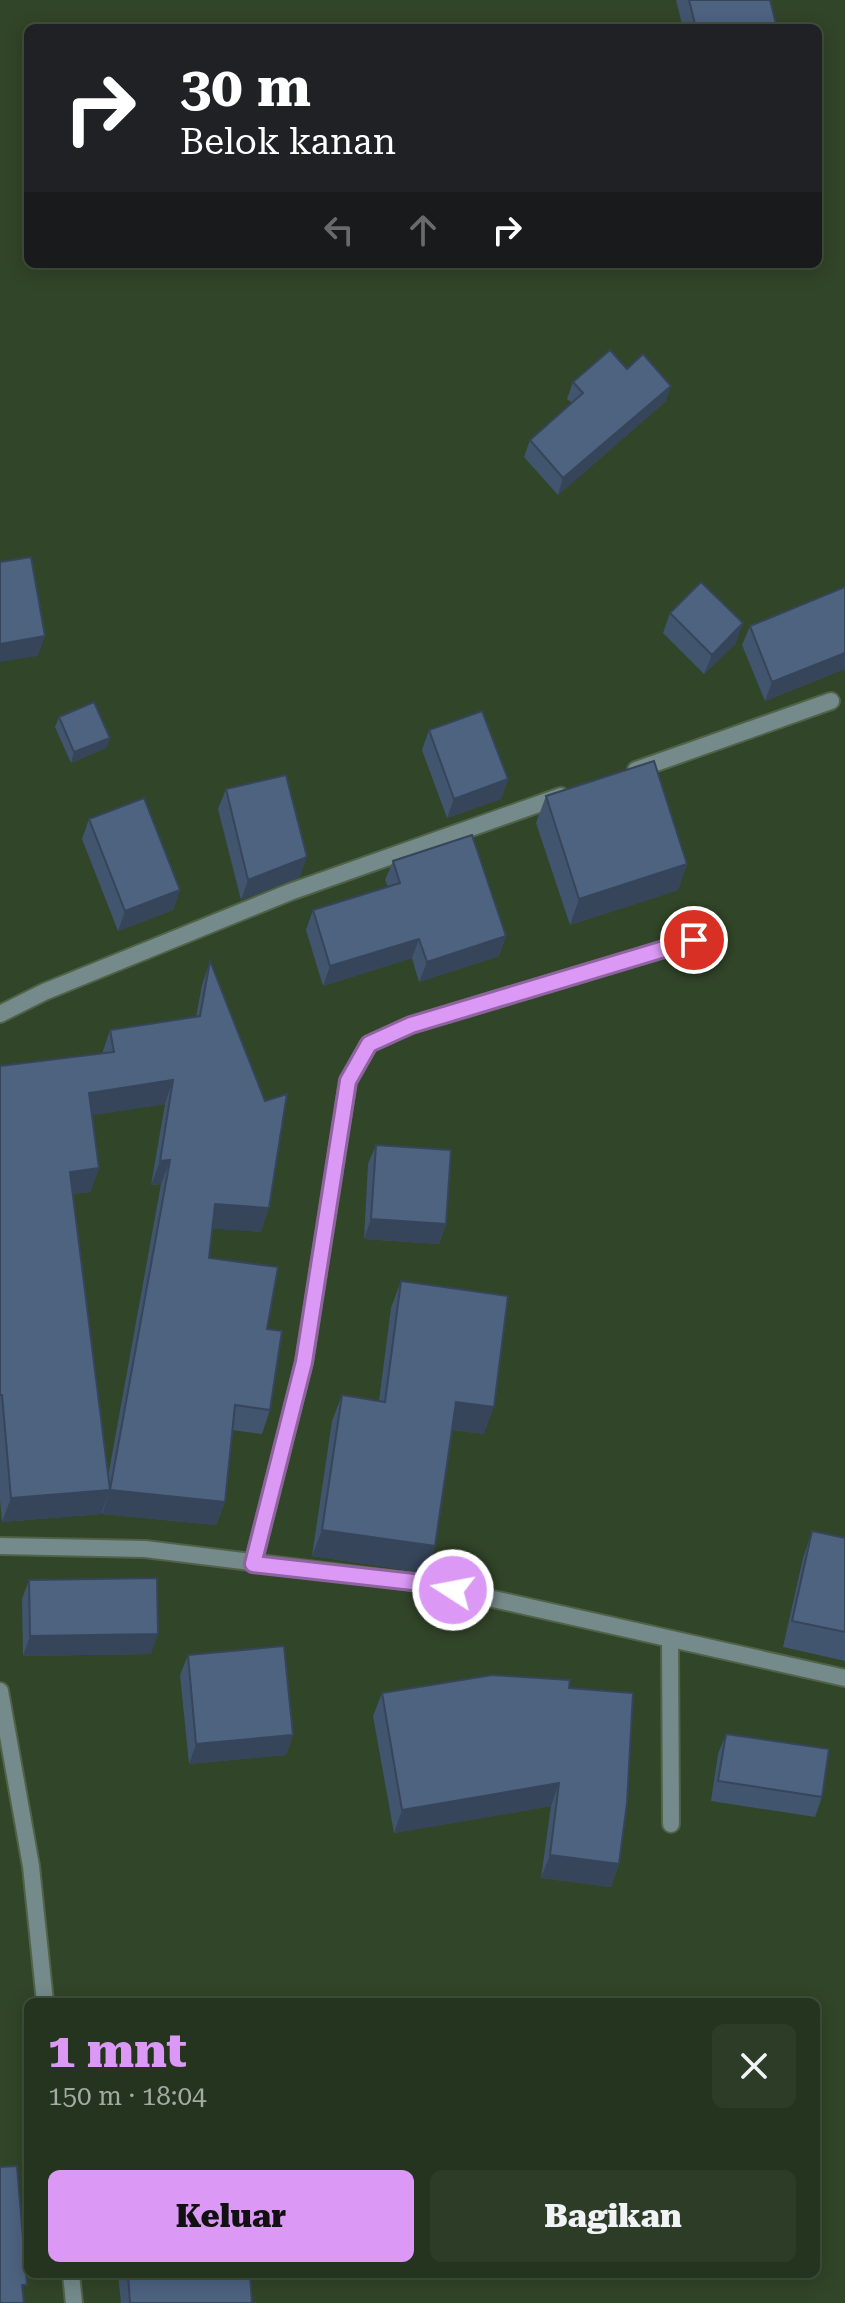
<!DOCTYPE html>
<html lang="id">
<head>
<meta charset="utf-8">
<style>
  body { margin:0; font-family:"Roboto Serif",serif; background:#2d3c27; color:#f1f3f6; height:100vh; display:flex; flex-direction:column; font-size:30px; white-space:nowrap }
  * { box-sizing:border-box; margin:0 }
  p { font-size:26px; color:#a3aaa4 }
  .icon { flex:none; width:44px; height:44px; fill:none; stroke:currentColor; stroke-width:2; stroke-linecap:round; stroke-linejoin:round }
  .map { position:relative; flex:1; overflow:hidden }
  .details { position:absolute; left:24px; top:1998px; width:796px; height:280px; display:flex; flex-direction:column; background:#25341e; border-radius:12px; box-shadow:0 4px 20px #0003,0 0 0 2px #424f3c }
  .details>* { flex:none }
  .banner { position:absolute; left:24px; top:24px; width:798px; height:244px; border-radius:12px; box-shadow:0 4px 20px #0003,0 0 0 2px #424f3c; background:#202124; color:#fff; overflow:hidden }
  .pin { position:absolute; display:grid; place-items:center; width:68px; height:68px; color:#fff; margin:-34px; border:4px solid #fff; border-radius:50%; box-shadow:0 2px 8px #0007 }
  .me { position:absolute; width:88px; margin:-44px; rotate:281deg; stroke-linejoin:round; filter:drop-shadow(0 0 6px #0008) }
  .turn { display:flex; align-items:center; gap:28px; height:168px; padding:0 24px; font-size:36px }
  .turn .icon { width:104px; height:104px; stroke-width:2.5 }
  .turn b { display:block; font-size:56px; line-height:68px }
  .lanes { display:flex; align-items:center; height:76px; padding:0 24px; background:#0003; justify-content:center; gap:40px; direction:ltr }
  .lanes .off { opacity:.35 }
  .round { display:grid; place-items:center; flex:none; width:84px; height:84px; border-radius:12px; background:#2d3c27 }
  .headline { display:flex; align-items:center; justify-content:space-between; height:136px; padding:0 24px }
  h1 { font-size:48px; font-weight:800; line-height:60px; color:#db99f5 }
  .action { display:flex; gap:16px; margin-top:auto; padding:16px 24px }
  .action a { flex:1; height:92px; border-radius:12px; background:#db99f5; color:#111; font-size:32px; font-weight:800; line-height:92px; text-align:center }
  .action a+a { background:#2d3c27; color:#f1f3f6 }
  .map>svg:first-child { display:block }
  .lines { fill:none; stroke-linecap:round; stroke-linejoin:round }
  .minor-casing { stroke:#506348; stroke-width:20 }
  .minor { stroke:#758a8a; stroke-width:16 }
  .wall { fill:#42556e; fill-rule:evenodd }
  .shaded-wall { fill:#36455a }
  .building { fill:#4d6380; stroke:#36455a; stroke-width:2 }
  .route-casing { stroke:#8e639f; stroke-width:20 }
  .route { stroke:#db99f5; stroke-width:14 }
</style>
</head>
<body>
<div class="map">
<svg width="845" height="2303" viewBox="0 0 845 2303">
  <rect width="100%" height="100%" fill="#314528"/>
  <g class="lines">
    <defs>
      <path id="minor" d="M636,770L831,701
        M0,1014L44,992L290,892L561,796
        M0,1546L145,1549L422,1583L845,1678
        M253,1564L304,1362L348,1081L369,1044L411,1025L694,940
        M670,1639L671,1824
        M0,1691L31,1866L45,2002
        M71,2274L74,2303"/>
    </defs>
    <use href="#minor" class="minor-casing"/>
    <use href="#minor" class="minor"/>
  </g>
  <path class="wall" d="M676,0H770L777,28H683Z
    M627,369L671,386L665,402L558,495L524,457L530,440L572,403L567,399L573,382Z
    M845,587V669L765,701L742,645L750,626Z
    M670,613L736,643L704,674L663,633Z
    M59,717L110,738L106,748L71,763L55,727Z
    M429,730L508,779L501,799L447,818L422,750Z
    M226,789L300,877L241,900L218,809Z
    M546,796L687,864L678,890L570,925L536,823Z
    M89,819L180,890L173,910L118,931L82,839Z
    M393,861L506,936L499,956L419,982L412,958L323,986L306,930L313,910L388,887L385,880Z
    M210,961L261,1232L212,1228L209,1258L267,1329L270,1410L262,1434L232,1430L225,1502L216,1525L102,1514V1511L101,1514L2,1522L0,1500V1066L102,1054L110,1030L196,1017L202,985ZM165,1104L151,1185L161,1184L108,1477L73,1194L90,1192L99,1168L92,1115Z
    M376,1145L446,1224L439,1244L364,1239L368,1164Z
    M401,1281L484,1434L452,1430L435,1546L426,1573L312,1556L332,1421L342,1395L379,1401L391,1308Z
    M812,1531L845,1538V1661L783,1647L803,1558Z
    M29,1580L151,1654L23,1656L22,1599Z
    M188,1655L293,1735L286,1755L189,1764L180,1675Z
    M569,1688L619,1864L611,1887L541,1878L551,1806L394,1833L373,1716L382,1693Z
    M726,1734L822,1797L815,1817L711,1801L718,1754Z
    M118,2274H250L252,2303H121Z"/>
  <path class="shaded-wall" d="M671,386L665,402L558,495L563,478Z
    M743,623L736,643L704,674L712,655Z
    M45,636L38,656L0,662V644Z
    M845,653V669L765,701L772,682Z
    M110,738L106,748L71,763L74,752Z
    M508,779L501,799L447,818L454,799Z
    M307,857L300,877L241,900L248,880Z
    M687,864L678,890L570,925L579,899Z
    M180,890L173,910L118,931L125,911Z
    M506,936L499,956L419,982L427,962Z
    M419,939L412,958L323,986L330,966Z
    M173,1080L165,1104L81,1117L89,1093Z
    M170,1160L161,1184L151,1185L160,1161Z
    M99,1168L90,1192L62,1196L70,1172Z
    M215,1204L269,1208L261,1232L206,1228Z
    M371,1219L446,1224L439,1244L364,1239Z
    M456,1402L494,1407L484,1434L447,1429Z
    M110,1490L101,1514L2,1522L11,1498Z
    M110,1490L225,1502L216,1525L102,1514Z
    M322,1530L435,1546L426,1573L312,1556Z
    M158,1634L151,1654L23,1656L30,1636Z
    M293,1735L286,1755L189,1764L196,1744Z
    M559,1783L551,1806L394,1833L402,1810Z
    M550,1855L619,1864L611,1887L541,1878Z"/>
  <path class="building" d="M689,0H770L777,28H696Z
    M610,350L627,369L643,354L671,386L563,478L530,440L583,393L573,382Z
    M31,557L45,636L0,644V562Z
    M701,582L743,623L712,655L670,613Z
    M845,587V653L772,682L750,626Z
    M94,702L110,738L74,752L59,717Z
    M482,711L508,779L454,799L429,730Z
    M654,761L687,864L579,899L546,796Z
    M286,775L307,857L248,880L226,789Z
    M144,798L180,890L125,911L89,819Z
    M472,835L506,936L427,962L419,939L330,966L313,910L400,883L393,861Z
    M210,961L265,1101L287,1094L269,1208L215,1204L209,1258L278,1267L267,1329L282,1331L270,1410L235,1405L225,1502L110,1490L170,1160L160,1161L173,1080L89,1093L99,1168L70,1172L110,1490L11,1498L2,1395H0V1066L114,1052L110,1030L200,1016Z
    M376,1145L451,1150L446,1224L371,1219Z
    M401,1281L508,1296L494,1407L456,1402L435,1546L322,1530L342,1395L385,1402Z
    M812,1531L845,1538V1632L792,1621Z
    M157,1578L158,1634L30,1636L29,1580Z
    M284,1646L293,1735L196,1744L188,1655Z
    M492,1675L570,1680L569,1688L633,1693L627,1803L619,1864L550,1855L559,1783L402,1810L382,1693Z
    M726,1734L829,1749L822,1797L718,1781Z
    M17,2166L27,2285H22L24,2303H0V2167Z
    M128,2274H250L252,2303H130Z"/>
  <g class="lines">
    <defs>
      <path id="route" d="M453,1590L422,1583L253,1564L304,1362L348,1081L369,1044L411,1025L694,940"/>
    </defs>
    <use href="#route" class="route-casing"/>
    <use href="#route" class="route"/>
  </g>
</svg>
<div class="pin" style="left:694px;top:940px;background:#d93025"><svg class="icon" aria-label="arrive" viewBox="0 0 24 24"><path d="M6 21V4h12l-3 4 3 4H6"/></svg></div>
<svg class="me" style="left:453px;top:1590px" viewBox="-20 -20 40 40"><circle r="17" fill="#db99f5" stroke="#fff" stroke-width="3"/><path d="M0-11L8 9 0 5-8 9z" fill="#fff"/></svg>
<div class="banner">
<div class="turn"><svg class="icon" aria-label="right" viewBox="0 0 24 24"><path d="M7 20v-9h11M14 6l5 5-5 5"/></svg><div><b>30 m</b>Belok kanan</div></div>
<div class="lanes"><svg class="icon off" aria-label="left" viewBox="0 0 24 24"><path d="M17 20v-9H6M10 6l-5 5 5 5"/></svg><svg class="icon off" aria-label="ahead" viewBox="0 0 24 24"><path d="M12 20V5M6 11l6-6 6 6"/></svg><svg class="icon" aria-label="right" viewBox="0 0 24 24"><path d="M7 20v-9h11M14 6l5 5-5 5"/></svg></div>
</div>
<section class="details">
<div class="headline"><div><h1>1 mnt</h1><p>150 m · 18:04</p></div><a class="round"><svg class="icon" aria-label="close" viewBox="0 0 24 24"><path d="M6 6l12 12M18 6L6 18"/></svg></a></div>
<div class="action"><a>Keluar</a><a>Bagikan</a></div>
</section>
</div>
</body>
</html>
